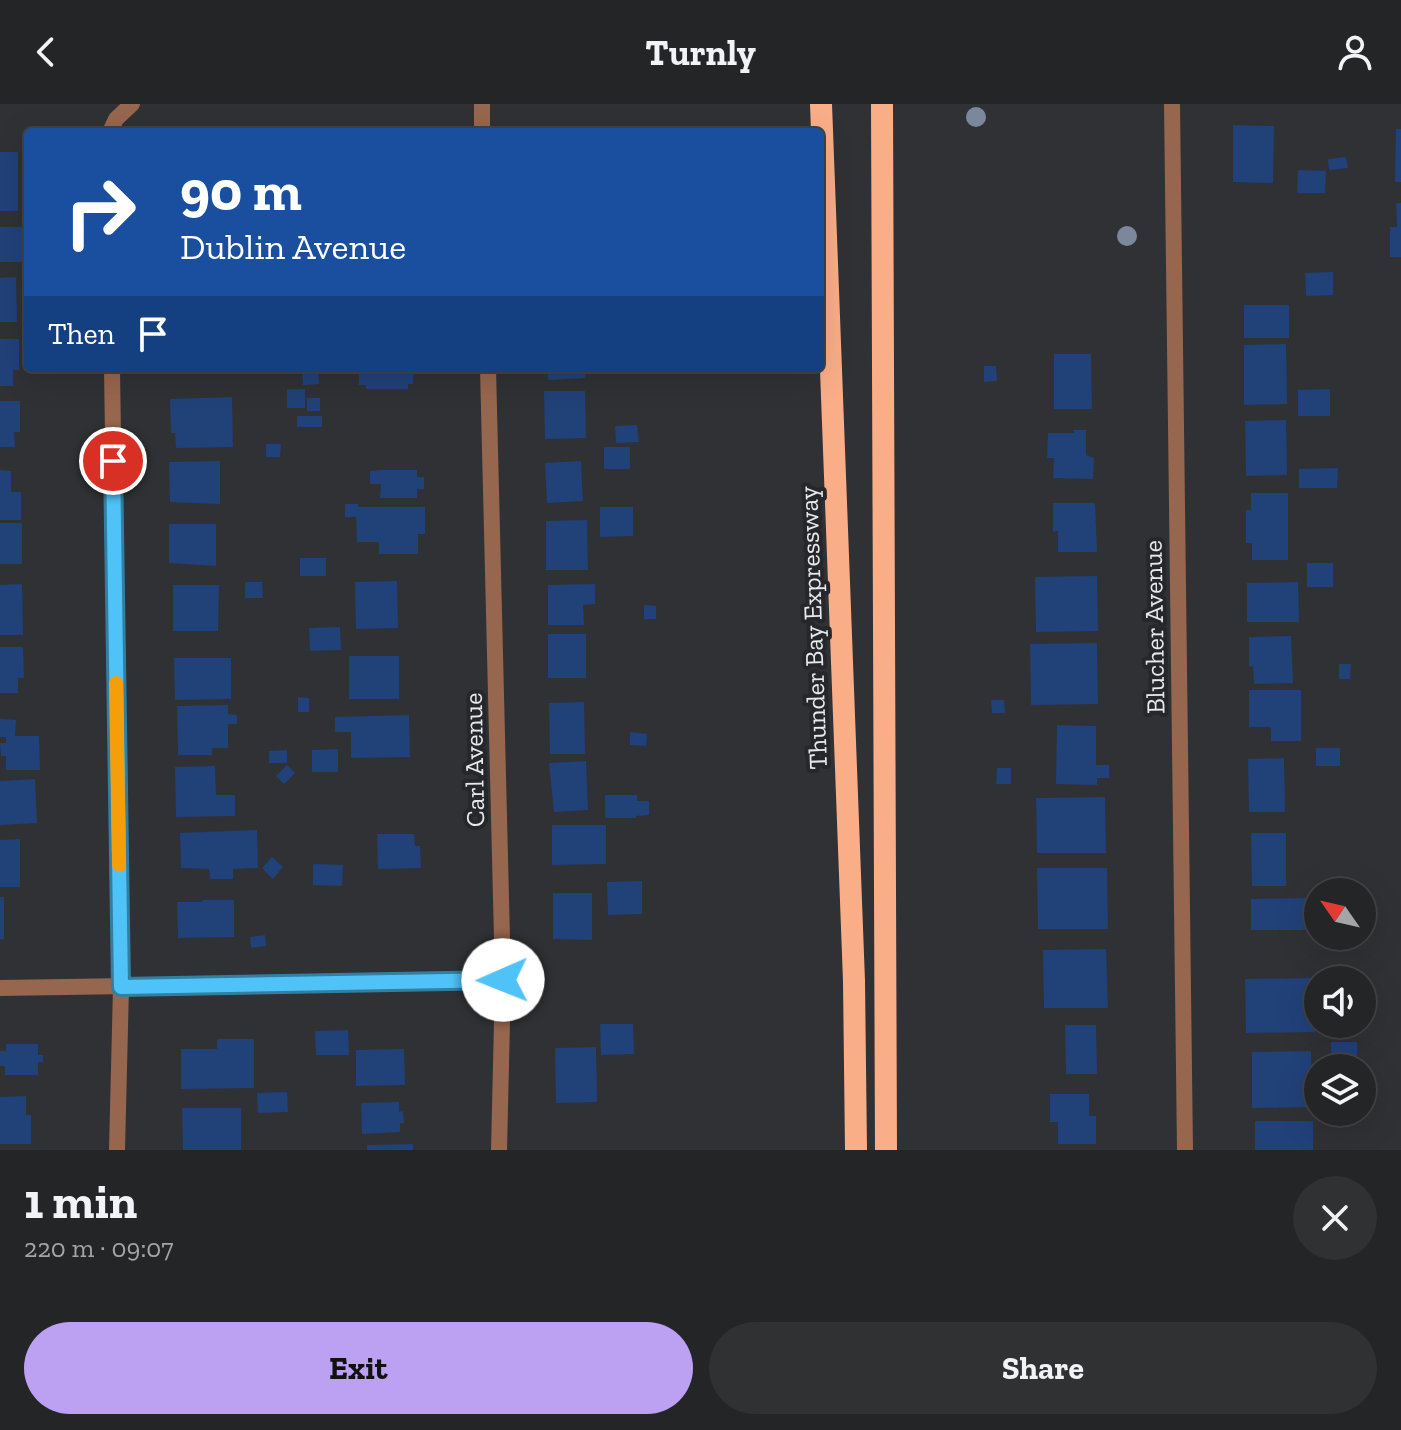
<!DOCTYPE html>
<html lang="en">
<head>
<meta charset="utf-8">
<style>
  body { margin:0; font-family:"Zilla Slab",serif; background:#2f3133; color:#f1f3f6; height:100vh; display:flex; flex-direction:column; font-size:30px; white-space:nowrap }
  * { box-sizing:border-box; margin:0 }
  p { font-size:26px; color:#a3a5a7 }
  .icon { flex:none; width:44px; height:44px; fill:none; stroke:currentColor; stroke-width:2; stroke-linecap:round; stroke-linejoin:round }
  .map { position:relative; height:1046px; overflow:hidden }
  .side { display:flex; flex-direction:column; background:#232527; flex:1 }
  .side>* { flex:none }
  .top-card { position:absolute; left:24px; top:24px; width:800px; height:244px; border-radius:8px; box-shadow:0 8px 32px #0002,0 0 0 2px #404244; background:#1a4fa0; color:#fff; overflow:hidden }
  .needle { width:52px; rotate:304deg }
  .fabs { position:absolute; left:1304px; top:774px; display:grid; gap:16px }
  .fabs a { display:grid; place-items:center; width:72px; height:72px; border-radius:50%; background:#232527; box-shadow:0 8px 32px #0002,0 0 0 2px #404244; font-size:40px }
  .pin { position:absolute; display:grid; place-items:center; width:68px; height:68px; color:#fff; margin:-34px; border:4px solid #fff; border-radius:50%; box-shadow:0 2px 8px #0007 }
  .me { position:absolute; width:88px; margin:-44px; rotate:269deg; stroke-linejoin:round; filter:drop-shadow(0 0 6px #0008) }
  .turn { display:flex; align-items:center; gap:28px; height:168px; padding:0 24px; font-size:36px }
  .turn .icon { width:104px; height:104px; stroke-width:2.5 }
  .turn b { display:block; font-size:56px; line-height:68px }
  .then { display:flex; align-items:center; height:76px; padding:0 24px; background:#0003; gap:16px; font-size:30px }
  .round { display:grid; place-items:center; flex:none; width:84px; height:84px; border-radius:42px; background:#2f3133 }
  .summary { display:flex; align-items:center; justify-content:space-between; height:136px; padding:0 24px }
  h1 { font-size:48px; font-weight:800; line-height:60px }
  .button { display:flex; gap:16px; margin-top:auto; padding:16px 24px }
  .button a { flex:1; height:92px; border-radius:48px; background:#bca0f2; color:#111; font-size:32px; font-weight:800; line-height:92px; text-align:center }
  .button a+a { background:#2f3133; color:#f1f3f6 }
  header { display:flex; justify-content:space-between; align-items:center; height:104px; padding:0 24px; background:#232527; font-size:36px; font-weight:800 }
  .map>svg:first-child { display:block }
  .building { fill:#214179 }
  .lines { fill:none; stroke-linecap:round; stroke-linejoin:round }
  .minor { stroke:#97664e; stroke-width:16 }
  .trunk { stroke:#f9ae88; stroke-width:22 }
  .tree { fill:#7b879b }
  .route-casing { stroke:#337fa1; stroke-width:20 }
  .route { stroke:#4fc3f7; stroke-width:14 }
  .slow { stroke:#f59e0b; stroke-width:14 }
  .labels { text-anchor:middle; stroke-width:8; stroke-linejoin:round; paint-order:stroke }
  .street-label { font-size:26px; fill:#e8e9eb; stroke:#25272a }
</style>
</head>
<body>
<header><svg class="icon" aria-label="back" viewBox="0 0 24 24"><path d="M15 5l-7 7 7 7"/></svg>Turnly<svg class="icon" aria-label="person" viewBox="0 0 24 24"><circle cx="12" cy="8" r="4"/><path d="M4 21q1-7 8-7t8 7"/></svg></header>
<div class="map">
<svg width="1401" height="1046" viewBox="0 0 1401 1046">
  <rect width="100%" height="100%" fill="#2f3134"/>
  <path class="building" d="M1233,21L1274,22L1273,79L1233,78Z
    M1396,25H1401V78H1395Z
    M0,48H18V107H0Z
    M1346,53L1348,64L1329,66L1328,55Z
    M1298,66L1326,67L1325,89H1297Z
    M1396,99H1401V153H1390V123H1397Z
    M0,123H28V158H0Z
    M1333,168V191L1306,192L1305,169Z
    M16,173L17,218H0V174Z
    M1244,201H1289V234H1244Z
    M0,235H19V266H13V282H0Z
    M1286,240L1287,300L1244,301V241Z
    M1054,250H1091L1092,305H1054Z
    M984,262H996L997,277L984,278Z
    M171,264H218V267L171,268Z
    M302,264H318L319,280L303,281Z
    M548,264H585V274L548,276Z
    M359,265H408V269H413V280H408V285H366V281H359Z
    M287,285H305V304H287Z
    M1330,285V312H1298V286Z
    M544,287H585L586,334L545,335Z
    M232,293L233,343L176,344L175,329H171L170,295Z
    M307,294H320V307H307Z
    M0,297H20V328H14L15,343H0Z
    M297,312H322V323H297Z
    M1286,316L1287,371L1246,372L1245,317Z
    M637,321L639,338L616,339L615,322Z
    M1074,326H1086V351L1094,354L1093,375L1053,374L1054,354H1047L1048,329H1074Z
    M266,340H281L280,353H266Z
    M604,343H630V365H604Z
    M220,357V400L170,398L169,358Z
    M581,357L583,397L547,399L545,359Z
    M1338,364L1337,384H1299V365Z
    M0,366L11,367V388H21V416H0Z
    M381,366H417V373H424V385H417V394H380L381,380H370V367Z
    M1251,389H1288V456H1252V439H1246V406H1251Z
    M1053,399H1095L1097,448H1058V427L1053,428Z
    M345,400H358V403H425V430H418V450H379V438H357L356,413H345Z
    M600,403H633V432L600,433Z
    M587,416L588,466H546V417Z
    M0,419H22V460H0Z
    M169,420H216V462L169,459Z
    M300,454H326V472H300Z
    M1307,459H1333V483H1307Z
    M1097,472L1098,527L1036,528L1035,473Z
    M397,477L398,524L356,525L355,478Z
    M245,478H262L263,494H245Z
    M1298,478L1299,518H1247V479Z
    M22,480L23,531H0V481Z
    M595,480V500L583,501L584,521H548V481Z
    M173,481H219L218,527H173Z
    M644,501L656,502V515H644Z
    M340,523L341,546L310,547L309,524Z
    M548,530H586V574H548Z
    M1291,532L1293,579L1254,580L1253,562L1249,563V533Z
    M1097,539L1098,600L1031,601L1030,540Z
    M0,543H23L24,574H18V589H0Z
    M349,552H399V595H349Z
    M174,554H231V595L175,596Z
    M1339,560H1351L1350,575H1339Z
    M1249,586H1301V637H1271V623H1249Z
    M298,593L309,594V608H298Z
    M991,596H1004L1005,609H992Z
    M584,598L585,650H550L549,599Z
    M228,601V610L237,611V620H228V644H212V651H178L177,602Z
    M409,611L410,653L351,654V628H335V613Z
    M0,615L16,616L15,632H39L40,666H6V652H1L0,639H6V633H0Z
    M1057,621L1096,622V661H1109V674H1097V681L1056,680Z
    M630,628L647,630L646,642L630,641Z
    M1316,644H1340V662H1316Z
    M338,645V668H312V646Z
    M287,646V659H269V647Z
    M1284,654L1285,708H1249L1248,655Z
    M586,657L588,706L554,708L549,659Z
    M287,661L295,669L284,680L276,672Z
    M215,662L216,691H235V712L176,713L175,663Z
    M997,664H1011V680H996Z
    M35,675L37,719L0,721V677Z
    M605,691H637V697H649V711L636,712V714H605Z
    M1105,693L1106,749H1037L1036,694Z
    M552,721H606V760L552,761Z
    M257,726L258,764L233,765V775H210L209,765L181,764L180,729Z
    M1251,729H1286V782H1252Z
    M377,730H414L415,742H420L421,764L378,765Z
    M20,735V783H0V736Z
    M272,753L283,763L273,775L262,764Z
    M313,760L343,761L342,782L313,781Z
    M1037,764H1107L1108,825H1038Z
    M642,777V810L608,811L607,778Z
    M553,789H592V836L553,835Z
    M0,793H4V835H0Z
    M1305,794V826H1251V795Z
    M203,796H234V833L178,834L177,798H203Z
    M265,831L266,842L251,844L250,833Z
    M1106,845L1108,904H1044L1043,846Z
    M1315,874V928L1246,929L1245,875Z
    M600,920H633L634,950L601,951Z
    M1065,921H1096L1097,970H1066Z
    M348,926L349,951H316L315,927Z
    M217,935H254V984L181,985V945H217Z
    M1331,938H1357V953H1331Z
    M6,940H38V951H43V958H38V971H5V962H0V947H6Z
    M596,943L597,998L556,999L555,944Z
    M404,945L405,981L356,982V946Z
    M1311,947L1312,1003L1252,1004V948Z
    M287,988L288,1008L258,1009L257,989Z
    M1050,990H1089V1012H1096V1040H1058V1018H1050Z
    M26,992V1011H31V1040H0V993Z
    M399,998V1008L403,1007L404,1019H400V1028L362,1030L361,999Z
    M182,1004H241V1046H183Z
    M1255,1017H1313V1046H1255Z
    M413,1040V1046H367V1041Z"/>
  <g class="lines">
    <path class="minor" d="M482,0V28
      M1172,0L1185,1046
      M110,28L116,15L132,0
      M112,264L121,883L117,1046
      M488,264L503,876L499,1046
      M0,884L503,876"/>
    <path class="trunk" d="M821,0L854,877L856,1046
      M882,0L886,1046"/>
  </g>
  <g class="tree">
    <circle cx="976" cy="13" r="10"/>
    <circle cx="1127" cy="132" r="10"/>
  </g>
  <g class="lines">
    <defs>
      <path id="route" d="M113,357L121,883L503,876"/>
    </defs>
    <use href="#route" class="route-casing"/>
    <use href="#route" class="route"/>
    <path class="slow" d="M116,579L119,761"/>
  </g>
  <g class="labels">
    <g class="street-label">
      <text transform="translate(1154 523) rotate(-91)" y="9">Blucher Avenue</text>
      <text transform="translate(813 524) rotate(-92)" y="9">Thunder Bay Expressway</text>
      <text transform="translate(474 656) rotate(-91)" y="9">Carl Avenue</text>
    </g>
  </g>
</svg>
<div class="fabs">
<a><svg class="needle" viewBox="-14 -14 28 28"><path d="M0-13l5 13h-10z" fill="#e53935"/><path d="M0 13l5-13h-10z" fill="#a3a5a7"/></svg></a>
<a><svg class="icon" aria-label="sound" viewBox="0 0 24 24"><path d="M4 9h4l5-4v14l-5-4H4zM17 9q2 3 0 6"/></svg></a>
<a><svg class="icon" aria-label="layers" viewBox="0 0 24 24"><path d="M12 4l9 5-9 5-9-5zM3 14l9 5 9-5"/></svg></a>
</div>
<div class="pin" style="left:113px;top:357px;background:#d93025"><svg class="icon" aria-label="arrive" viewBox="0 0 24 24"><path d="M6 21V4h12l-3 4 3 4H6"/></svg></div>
<svg class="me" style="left:503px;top:876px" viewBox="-20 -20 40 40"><circle r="19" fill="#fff"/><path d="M0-13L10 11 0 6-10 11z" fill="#4fc3f7"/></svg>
<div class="top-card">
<div class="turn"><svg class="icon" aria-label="right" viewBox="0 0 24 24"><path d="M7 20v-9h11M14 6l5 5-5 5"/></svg><div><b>90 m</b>Dublin Avenue</div></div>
<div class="then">Then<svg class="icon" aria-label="arrive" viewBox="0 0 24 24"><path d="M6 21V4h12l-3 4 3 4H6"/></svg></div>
</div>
</div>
<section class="side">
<div class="summary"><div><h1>1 min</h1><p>220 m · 09:07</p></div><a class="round"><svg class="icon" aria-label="close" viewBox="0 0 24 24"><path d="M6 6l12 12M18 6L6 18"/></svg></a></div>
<div class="button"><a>Exit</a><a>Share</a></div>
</section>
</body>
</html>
